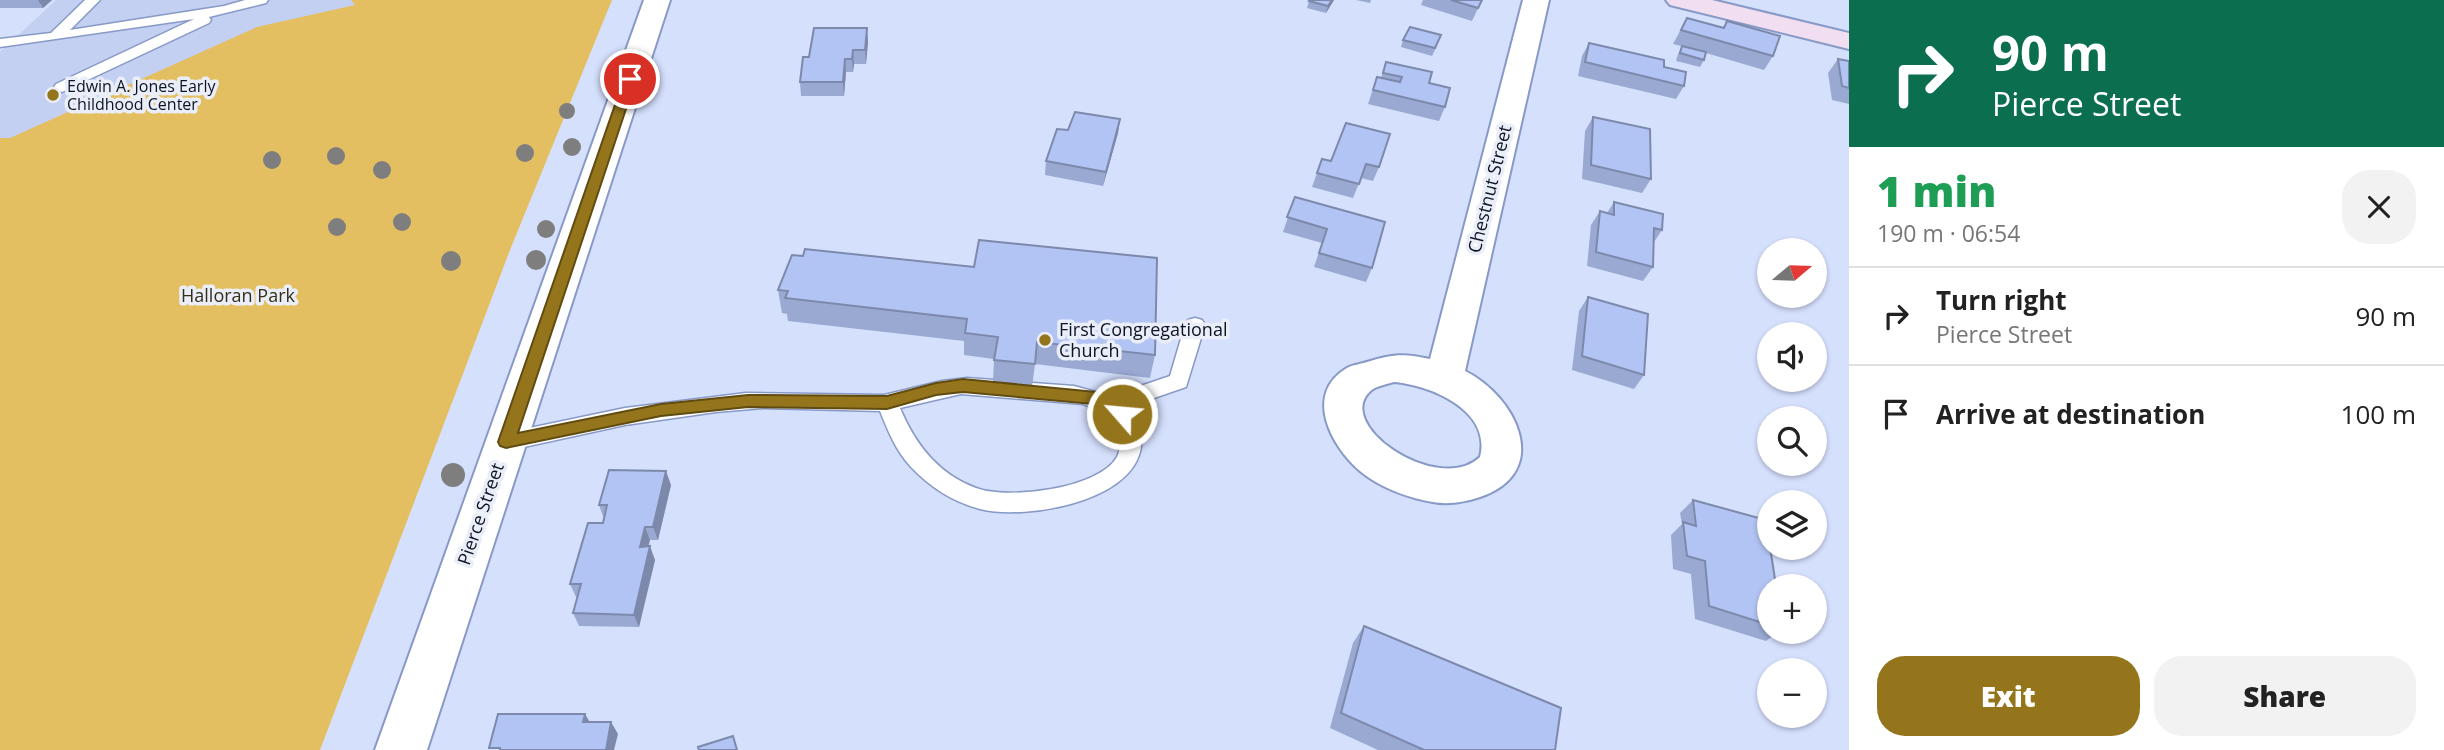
<!DOCTYPE html>
<html lang="en">
<head>
<meta charset="utf-8">
<style>
  body { margin:0; font-family:"Open Sans",sans-serif; background:#f2f2f2; color:#222; height:100vh; display:flex; flex-direction:column; font-size:26px; white-space:nowrap }
  * { box-sizing:border-box; margin:0 }
  p { font-size:23px; color:#767676 }
  .icon { flex:none; width:38px; height:38px; fill:none; stroke:currentColor; stroke-width:2; stroke-linecap:round; stroke-linejoin:round }
  .map { position:relative; flex:1; overflow:hidden }
  .sheet { display:flex; flex-direction:column; background:#fff; width:595px }
  .sheet>* { flex:none }
  .hud { background:#0b6e4f; color:#fff; overflow:hidden }
  .needle { width:46px; rotate:71deg }
  .buttons { position:absolute; left:1757px; top:238px; display:grid; gap:14px }
  .buttons a { display:grid; place-items:center; width:70px; height:70px; border-radius:50%; background:#fff; box-shadow:0 2px 5px #0004; font-size:35px }
  .pin { position:absolute; display:grid; place-items:center; width:60px; height:60px; color:#fff; margin:-30px; border:4px solid #fff; border-radius:50%; box-shadow:0 2px 7px #0007 }
  .me { position:absolute; width:77px; margin:-38px; rotate:297deg; stroke-linejoin:round; filter:drop-shadow(0 0 5px #0008) }
  .turn { display:flex; align-items:center; gap:24px; height:147px; padding:0 28px; font-size:32px }
  .turn .icon { width:91px; height:91px; stroke-width:2.5 }
  .turn b { display:block; font-size:49px; line-height:60px }
  .round { display:grid; place-items:center; flex:none; width:74px; height:74px; border-radius:28px; background:#f2f2f2 }
  .headline { display:flex; align-items:center; justify-content:space-between; height:119px; padding:0 28px }
  h1 { font-size:42px; font-weight:800; line-height:52px; color:#1e9e55 }
  .button { display:flex; gap:14px; margin-top:auto; padding:14px 28px }
  .button a { flex:1; height:80px; border-radius:28px; background:#94751c; color:#fff; font-size:28px; font-weight:800; line-height:80px; text-align:center }
  .button a+a { background:#f2f2f2; color:#222 }
  ul { padding:0; list-style:none }
  li { display:flex; align-items:center; gap:21px; height:98px; padding:0 28px; border-top:2px solid #e0e0e0 }
  li div { flex:1 }
  li b { display:block; font-size:26px }
  li em { font-style:normal }
  main { display:flex; flex:1; min-height:0 }
  .map>svg:first-child { display:block }
  .built { fill:#c3d0f1 }
  .green { fill:#e4bf61 }
  .lines { fill:none; stroke-linecap:round; stroke-linejoin:round }
  .lane-casing { stroke:#8799c6; stroke-width:3 }
  .street-casing { stroke:#8799c6; stroke-width:4 }
  .secondary-casing { stroke:#8799c6; stroke-width:4 }
  .lane { fill:#fff; fill-rule:evenodd }
  .street { fill:#fff; fill-rule:evenodd }
  .secondary { fill:#f1def0; fill-rule:evenodd }
  .tree { fill:#7e7e7f }
  .wall { fill:#99a9d2 }
  .shaded-wall { fill:#7d89ab }
  .building { fill:#b2c4f4; stroke:#7d89ab; stroke-width:2 }
  .route { fill:#94751c; stroke:#604c12; stroke-width:2 }
  .poi-dot { fill:#94751c; stroke:#eaeef8; stroke-width:2.5 }
  .labels { text-anchor:middle; stroke-width:7; stroke-linejoin:round; paint-order:stroke }
  .far-poi-label { font-size:16px; fill:#0e1425; stroke:#eaeef8; text-anchor:start }
  .street-label { font-size:18px; fill:#0e1425; stroke:#eaeef8 }
  .park-label { font-size:18px; fill:#372e18; stroke:#eaeef8 }
  .poi-label { font-size:18px; fill:#0e1425; stroke:#eaeef8; text-anchor:start }
</style>
</head>
<body>
<main>
<div class="map">
<svg width="1849" height="750" viewBox="0 0 1849 750">
  <rect width="100%" height="100%" fill="#d5e0fd"/>
  <path class="built" d="M56,0H369L10,138H0V52Z"/>
  <path class="green" d="M351,0H612L510,250L320,750H0V138H10L257,27L355,5Z"/>
  <g class="lines">
    <defs>
      <path id="lane" d="M85,0H100L70,30L224,6L245,0H268L266,3L209,17L211,20L209,23L62,92L56,90L54,87L56,84L194,19L0,47V39L51,33Z
        M1195,318L1202,320L1205,325L1186,387L1128,407C1139,419 1144,438 1140,452C1127,503 1024,520 980,509C953,502 930,487 911,467C896,451 888,431 880,411L763,408L716,412L625,425L506,451L498,448L495,442L498,436L506,433L625,408L746,393L884,395L942,381L967,378L1074,386L1111,396L1170,376L1185,325L1188,320ZM961,394L1083,404L1098,409L1114,420C1118,433 1123,444 1117,457C1099,489 1007,500 976,488C938,474 915,444 900,408Z"/>
      <path id="street" d="M644,0H670L427,750H375Z
        M1523,0H1549L1465,371C1517,397 1553,472 1480,497C1466,502 1447,505 1433,502C1408,498 1379,487 1360,471C1331,446 1303,394 1347,368C1352,365 1361,364 1367,362C1392,354 1404,353 1430,359ZM1394,382C1430,385 1492,410 1480,457C1438,497 1328,422 1373,389C1378,386 1387,384 1394,382Z"/>
      <path id="secondary" d="M1666,0H1712L1849,33V49L1670,5Z"/>
    </defs>
    <use href="#lane" class="lane-casing"/>
    <use href="#street" class="street-casing"/>
    <use href="#secondary" class="secondary-casing"/>
    <use href="#lane" class="lane"/>
    <use href="#street" class="street"/>
    <use href="#secondary" class="secondary"/>
  </g>
  <g class="tree">
    <circle cx="567" cy="111" r="8"/>
    <circle cx="572" cy="147" r="9"/>
    <circle cx="525" cy="153" r="9"/>
    <circle cx="336" cy="156" r="9"/>
    <circle cx="272" cy="160" r="9"/>
    <circle cx="382" cy="170" r="9"/>
    <circle cx="402" cy="222" r="9"/>
    <circle cx="337" cy="227" r="9"/>
    <circle cx="546" cy="229" r="9"/>
    <circle cx="536" cy="260" r="10"/>
    <circle cx="451" cy="261" r="10"/>
    <circle cx="453" cy="475" r="12"/>
  </g>
  <path class="wall" d="M0,0H52L43,8H0Z
    M1334,0L1326,13L1307,8L1309,1Z
    M1356,0H1371L1370,3Z
    M1423,0H1482L1472,21L1421,5Z
    M1687,18L1723,28L1727,21L1773,56L1764,70L1706,53L1704,60L1700,67L1676,61L1678,54L1682,46L1685,47L1673,44Z
    M867,28L868,42L866,64H854L853,72H846L844,96H801L800,82L809,57Z
    M1403,40L1438,43L1432,56L1401,47Z
    M1589,43L1664,67L1684,86L1676,99L1578,76L1582,56Z
    M1838,59L1849,61V104L1832,100L1828,73Z
    M1386,62L1429,83L1445,107L1439,121L1368,104L1377,77L1381,78Z
    M1593,117L1651,179L1642,193L1582,179L1585,131Z
    M1120,119L1118,133L1103,186L1045,175L1046,161L1068,130Z
    M1346,123L1379,167L1373,181L1361,178L1353,198L1312,187L1322,159L1331,161Z
    M1295,197L1372,268L1366,282L1314,267L1322,243L1283,232Z
    M1614,202L1662,230L1654,242L1653,267L1643,281L1587,266L1591,225L1600,211L1607,213Z
    M792,255L1155,355L1150,378L1035,364L1032,387L993,382L994,359L964,355V341L788,321L787,314L782,313L778,290Z
    M1588,297L1644,375L1634,389L1572,370L1579,311Z
    M671,485L658,540H650L648,546L655,560L639,627L579,626L573,613L578,597H576L570,584L603,523L604,519L599,505Z
    M1693,500L1769,586V632H1778L1766,641L1695,619L1691,574L1673,569L1671,535L1682,524L1680,513Z
    M1364,626L1555,750H1378L1330,728L1353,643Z"/>
  <path class="shaded-wall" d="M38,0H52L43,8Z
    M1332,0H1334L1326,13L1328,6Z
    M867,28L868,42L866,64L865,50Z
    M853,50L854,64L853,72L852,59Z
    M845,59L846,72L844,96L843,82Z
    M1120,119L1118,133L1103,186L1106,172Z
    M666,471L671,485L658,540L653,527Z
    M645,527L650,540L645,560L640,547Z
    M650,546L655,560L639,627L634,615Z
    M585,714L592,726L583,722Z
    M611,722L618,734L614,750H606Z"/>
  <path class="building" d="M1310,0H1332L1328,6L1309,1Z
    M1451,0H1482L1478,8Z
    M1687,18L1724,28L1727,21L1780,36L1773,56L1681,30Z
    M1410,27L1441,35L1435,48L1403,40Z
    M814,28H867L865,50H853L852,59H845L843,82H800L803,57H809Z
    M1589,43L1664,60V67L1686,72L1684,86L1585,62Z
    M1682,46L1706,52L1704,60L1680,53Z
    M1838,59L1849,61V88L1842,86Z
    M1386,62L1432,72L1429,83L1450,88L1445,107L1373,90L1377,77L1400,82L1402,77L1383,73Z
    M1075,112L1120,119L1106,172L1046,161L1057,129L1068,130Z
    M1593,117L1650,129L1651,179L1591,165Z
    M1346,123L1390,134L1379,167L1366,164L1359,184L1317,173L1322,159L1331,161Z
    M1295,197L1385,222L1372,268L1319,253L1327,229L1287,217Z
    M1614,202L1663,214L1662,230L1654,228L1653,267L1596,252L1600,211L1614,215Z
    M979,240L1157,258L1155,355L1037,342L1035,364L994,360L998,337L965,333L967,319L785,298L788,291L778,290L792,255L803,256L805,249L974,267Z
    M1588,297L1648,314L1644,375L1582,356Z
    M609,470L666,471L653,527H645L640,547L650,546L634,615L573,613L581,584H570L588,523H603L607,505H599Z
    M1693,500L1766,520L1776,586H1769V625L1709,606L1705,561L1687,556L1683,522L1696,526Z
    M1364,626L1561,708L1555,750H1424L1341,713Z
    M498,714H585L583,722H611L606,750H500V748H489Z
    M733,736L737,750H699L698,747Z"/>
  <path class="route" d="M630,75L636,79L518,433L661,404L748,395L887,396L936,383L963,379L1096,392L1128,409L1130,414L1128,418H1116L1093,404L963,392L936,395L887,409L748,407L661,416L506,448L500,446L498,442L624,79Z"/>
  <g class="poi-dot">
    <circle cx="53" cy="95" r="7"/>
    <circle cx="1045" cy="340" r="7"/>
  </g>
  <g class="labels">
    <g class="far-poi-label">
      <text x="67" y="92">Edwin A. Jones Early<tspan x="67" dy="18">Childhood Center</tspan></text>
    </g>
    <g class="street-label">
      <text transform="translate(1490 189) rotate(-76)" y="6">Chestnut Street</text>
      <text transform="translate(481 514) rotate(-71)" y="6">Pierce Street</text>
    </g>
    <g class="park-label">
      <text x="238" y="302">Halloran Park</text>
    </g>
    <g class="poi-label">
      <text x="1059" y="336">First Congregational<tspan x="1059" dy="21">Church</tspan></text>
    </g>
  </g>
</svg>
<div class="buttons">
<a><svg class="needle" viewBox="-14 -14 28 28"><path d="M0-13l5 13h-10z" fill="#e53935"/><path d="M0 13l5-13h-10z" fill="#767676"/></svg></a>
<a><svg class="icon" aria-label="sound" viewBox="0 0 24 24"><path d="M4 9h4l5-4v14l-5-4H4zM17 9q2 3 0 6"/></svg></a>
<a><svg class="icon" aria-label="search" viewBox="0 0 24 24"><circle cx="10" cy="10" r="6"/><path d="M15 15l6 6"/></svg></a>
<a><svg class="icon" aria-label="layers" viewBox="0 0 24 24"><path d="M12 4l9 5-9 5-9-5zM3 14l9 5 9-5"/></svg></a>
<a>+</a>
<a>−</a>
</div>
<div class="pin" style="left:630px;top:79px;background:#d93025"><svg class="icon" aria-label="arrive" viewBox="0 0 24 24"><path d="M6 21V4h12l-3 4 3 4H6"/></svg></div>
<svg class="me" style="left:1122px;top:414px" viewBox="-20 -20 40 40"><circle r="17" fill="#94751c" stroke="#fff" stroke-width="3"/><path d="M0-11L8 9 0 5-8 9z" fill="#fff"/></svg>
</div>
<section class="sheet">
<div class="hud">
<div class="turn"><svg class="icon" aria-label="right" viewBox="0 0 24 24"><path d="M7 20v-9h11M14 6l5 5-5 5"/></svg><div><b>90 m</b>Pierce Street</div></div>
</div>
<div class="headline"><div><h1>1 min</h1><p>190 m · 06:54</p></div><a class="round"><svg class="icon" aria-label="close" viewBox="0 0 24 24"><path d="M6 6l12 12M18 6L6 18"/></svg></a></div>
<ul>
<li><svg class="icon" aria-label="right" viewBox="0 0 24 24"><path d="M7 20v-9h11M14 6l5 5-5 5"/></svg><div><b>Turn right</b><p>Pierce Street</p></div><em>90 m</em></li>
<li><svg class="icon" aria-label="arrive" viewBox="0 0 24 24"><path d="M6 21V4h12l-3 4 3 4H6"/></svg><div><b>Arrive at destination</b></div><em>100 m</em></li>
</ul>
<div class="button"><a>Exit</a><a>Share</a></div>
</section>
</main>
</body>
</html>
